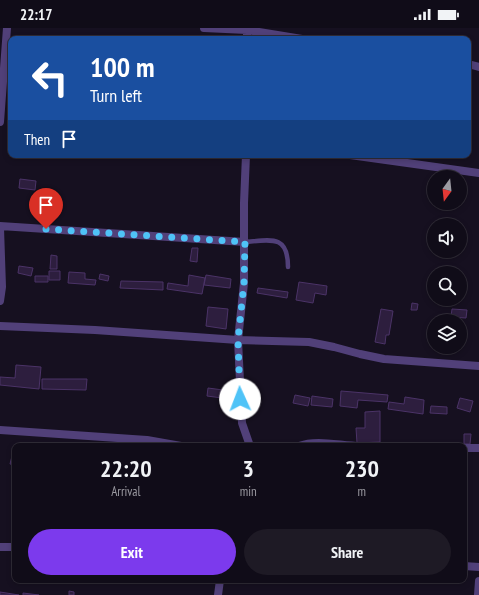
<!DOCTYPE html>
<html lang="en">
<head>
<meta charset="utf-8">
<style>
  body { margin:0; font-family:"PT Sans Narrow",sans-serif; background:#1e1a25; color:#f1f3f6; height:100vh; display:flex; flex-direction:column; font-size:15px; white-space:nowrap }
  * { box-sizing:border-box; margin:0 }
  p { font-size:13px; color:#9c9ba2 }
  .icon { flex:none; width:22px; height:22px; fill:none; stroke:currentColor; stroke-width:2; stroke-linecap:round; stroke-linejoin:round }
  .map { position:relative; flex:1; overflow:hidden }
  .sheet { position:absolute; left:12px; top:415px; width:455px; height:140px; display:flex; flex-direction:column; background:#100c18; border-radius:8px; box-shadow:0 2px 6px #0003,0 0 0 1px #302c37 }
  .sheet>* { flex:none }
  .top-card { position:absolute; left:8px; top:8px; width:463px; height:122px; border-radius:8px; box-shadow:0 2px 6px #0003,0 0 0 1px #302c37; background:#1a4fa0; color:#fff; overflow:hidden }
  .needle { width:26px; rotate:195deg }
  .controls { position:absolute; left:427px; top:142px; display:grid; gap:8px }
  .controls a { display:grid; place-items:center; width:40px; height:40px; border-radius:50%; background:#100c18; box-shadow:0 2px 6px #0003,0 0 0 1px #302c37; font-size:20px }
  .pin { position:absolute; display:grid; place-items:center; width:34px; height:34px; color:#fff; margin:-41px -17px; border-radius:50% 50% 50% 0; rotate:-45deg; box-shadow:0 0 4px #0007 }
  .pin .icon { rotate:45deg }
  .me { position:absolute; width:44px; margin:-22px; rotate:358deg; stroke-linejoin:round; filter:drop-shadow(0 0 3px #0008) }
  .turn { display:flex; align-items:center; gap:14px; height:84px; padding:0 16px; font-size:18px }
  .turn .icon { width:52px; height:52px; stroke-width:2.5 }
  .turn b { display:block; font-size:28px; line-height:34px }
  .then { display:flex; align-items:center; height:38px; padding:0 16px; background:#0003; gap:8px; font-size:15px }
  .eta { display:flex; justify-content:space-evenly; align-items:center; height:68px; text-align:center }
  .eta b { font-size:24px; font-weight:700; line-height:28px }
  .action { display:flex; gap:8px; margin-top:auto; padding:8px 16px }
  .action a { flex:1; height:46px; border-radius:24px; background:#7c3aed; color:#fff; font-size:16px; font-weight:700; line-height:46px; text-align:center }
  .action a+a { background:#1e1a25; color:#f1f3f6 }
  .status { display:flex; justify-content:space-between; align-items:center; height:28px; padding:0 20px; background:#100c18; direction:ltr }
  .status svg { height:11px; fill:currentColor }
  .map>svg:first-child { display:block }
  .building { fill:#2d1e3e; stroke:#4b3367 }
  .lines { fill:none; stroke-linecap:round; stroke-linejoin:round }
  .lane { stroke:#514079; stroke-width:4.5 }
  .street { stroke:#514079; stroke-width:8 }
  .route { stroke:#4fc3f7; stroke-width:7; stroke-dasharray:0 12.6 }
</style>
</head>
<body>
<div class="status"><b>22:17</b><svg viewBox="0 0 49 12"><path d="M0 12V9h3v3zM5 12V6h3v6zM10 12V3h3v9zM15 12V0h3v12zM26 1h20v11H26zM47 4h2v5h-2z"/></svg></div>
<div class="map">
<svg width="479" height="567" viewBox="0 0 479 567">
  <rect width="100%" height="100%" fill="#161020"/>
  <path class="building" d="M20,151L36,153L35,162L19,160Z
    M192,220H198L197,234L190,233Z
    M51,227L57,228V241H50Z
    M19,238L33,240L31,248L18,245Z
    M49,243H60V252H49Z
    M69,244L85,245V251L96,252L95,257L68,255Z
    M100,246L109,248L108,253L99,251Z
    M189,247L205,250L202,266L167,261L168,255L188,258Z
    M206,247L231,251L230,260L204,257Z
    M35,248H48V254H35Z
    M121,253L163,254V262L120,260Z
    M299,254L327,258L326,267L315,265L313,275L296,272Z
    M258,260L288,264L287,270L257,265Z
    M412,275L418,276L417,282H411Z
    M208,279L228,281L226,301L206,298Z
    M381,281L393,283L389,307H386L385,316L375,314Z
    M452,281L467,282L466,290L451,289Z
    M16,337L41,339L39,361L0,357V349L15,350Z
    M42,351H87L86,362L42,361Z
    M208,360L223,362L222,370L207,368Z
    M341,363L388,367L387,374L358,372L357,380L340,378Z
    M295,367L310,370L308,378L293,375Z
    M312,368L333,371L332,379L311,377Z
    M405,369L424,372L423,386L388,381L389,374L404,376Z
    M460,370L473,373L470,384L457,380Z
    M431,378L447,379V386L430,385Z
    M380,383V414L357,415L356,400H365V384Z
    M464,406H471L470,416H464Z
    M14,420L15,421V437L10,436Z
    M69,563L74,564V567H69Z
    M0,564L19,567H0Z
    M23,565L39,567H23Z"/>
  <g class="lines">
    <path class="lane" d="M245,214C270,212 288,206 288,239"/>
    <path class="street" d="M204,0L247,2L302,11
      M247,0V11
      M468,36L479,39
      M0,94L7,0
      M246,127L244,175V255L238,312L242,395L250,418
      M350,127L479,145
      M0,198L245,214
      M0,200L2,259L0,273
      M0,298L95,302L238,312L309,314L334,319L360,326L384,331L479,338
      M0,402L147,412L181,418
      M299,418C317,411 341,418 360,418
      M464,420H479
      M0,519H15
      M464,538L479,539
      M218,567L220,552
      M478,567L479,553"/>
  </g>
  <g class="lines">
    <path class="route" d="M46,201L245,214L244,255L238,312L240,371"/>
  </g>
</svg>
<div class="controls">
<a><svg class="needle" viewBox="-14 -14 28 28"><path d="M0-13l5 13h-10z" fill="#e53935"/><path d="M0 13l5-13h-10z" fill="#9c9ba2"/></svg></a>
<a><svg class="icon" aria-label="sound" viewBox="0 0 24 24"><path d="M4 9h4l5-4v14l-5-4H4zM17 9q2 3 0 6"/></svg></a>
<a><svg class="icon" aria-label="search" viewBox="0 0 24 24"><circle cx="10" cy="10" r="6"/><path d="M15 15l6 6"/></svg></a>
<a><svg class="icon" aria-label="layers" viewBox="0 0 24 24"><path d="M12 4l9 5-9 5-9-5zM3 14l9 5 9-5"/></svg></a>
</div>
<div class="pin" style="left:46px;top:201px;background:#d93025"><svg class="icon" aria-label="arrive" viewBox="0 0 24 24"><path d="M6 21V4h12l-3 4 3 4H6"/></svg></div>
<svg class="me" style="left:240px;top:371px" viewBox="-20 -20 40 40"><circle r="19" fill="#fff"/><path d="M0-13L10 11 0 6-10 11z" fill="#4fc3f7"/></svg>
<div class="top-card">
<div class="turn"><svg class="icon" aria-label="left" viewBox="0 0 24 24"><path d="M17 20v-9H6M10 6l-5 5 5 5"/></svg><div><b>100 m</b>Turn left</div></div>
<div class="then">Then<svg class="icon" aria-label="arrive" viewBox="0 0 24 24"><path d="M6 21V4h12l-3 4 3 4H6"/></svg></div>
</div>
<section class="sheet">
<div class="eta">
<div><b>22:20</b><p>Arrival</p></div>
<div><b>3</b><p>min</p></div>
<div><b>230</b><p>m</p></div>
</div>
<div class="action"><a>Exit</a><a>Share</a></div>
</section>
</div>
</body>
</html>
